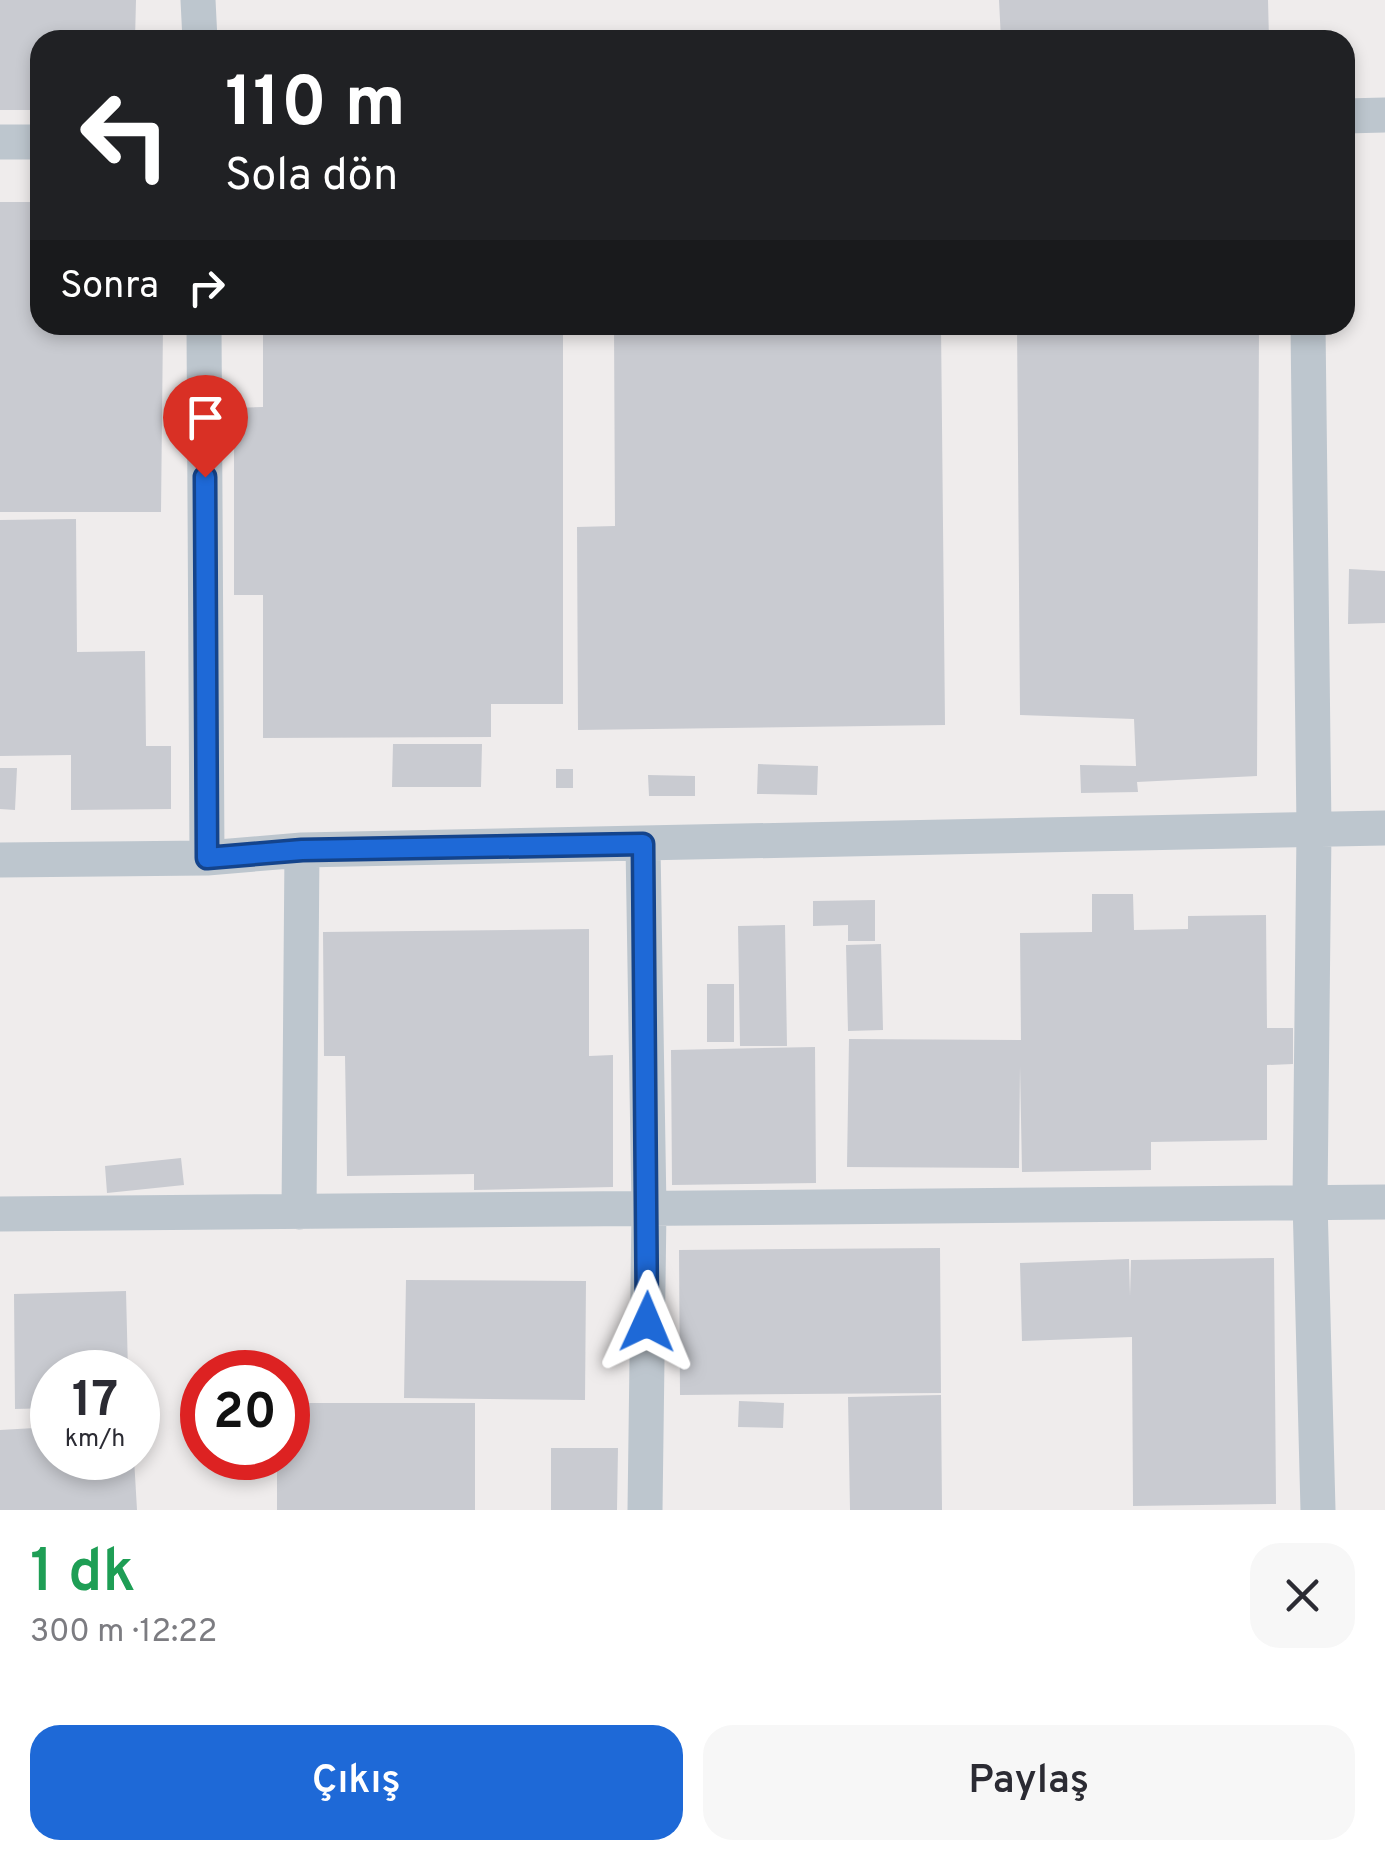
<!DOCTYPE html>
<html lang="tr">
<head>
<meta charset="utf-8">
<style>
  body { margin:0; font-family:Overpass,sans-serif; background:#f7f7f7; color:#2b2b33; height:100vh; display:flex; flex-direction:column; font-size:38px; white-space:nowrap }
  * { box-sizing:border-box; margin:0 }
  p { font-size:32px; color:#7c7c81 }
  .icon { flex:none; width:55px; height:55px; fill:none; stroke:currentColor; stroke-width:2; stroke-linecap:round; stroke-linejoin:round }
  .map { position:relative; height:1510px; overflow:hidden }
  .side { display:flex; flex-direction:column; background:#fff; flex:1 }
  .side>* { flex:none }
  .guide { position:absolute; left:30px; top:30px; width:1325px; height:305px; border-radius:30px; box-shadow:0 5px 15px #0003; background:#202124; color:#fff; overflow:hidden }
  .speed { position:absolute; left:30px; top:1350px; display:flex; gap:20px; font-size:50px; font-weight:700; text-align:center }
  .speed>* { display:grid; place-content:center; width:130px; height:130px; border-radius:50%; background:#fff; box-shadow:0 5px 15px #0003; line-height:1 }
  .speed small { font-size:25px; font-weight:400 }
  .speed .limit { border:15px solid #d22; background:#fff; color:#111 }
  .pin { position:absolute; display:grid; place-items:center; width:85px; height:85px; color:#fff; margin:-102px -42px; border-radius:50% 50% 50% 0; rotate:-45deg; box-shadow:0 0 10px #0007 }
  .pin .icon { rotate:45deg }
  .me { position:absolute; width:110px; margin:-55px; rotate:1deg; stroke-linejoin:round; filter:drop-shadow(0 0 8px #0008) }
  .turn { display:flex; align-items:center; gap:35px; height:210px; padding:0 30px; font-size:45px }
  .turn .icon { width:130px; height:130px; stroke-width:2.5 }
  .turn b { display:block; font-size:70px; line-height:85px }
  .then { display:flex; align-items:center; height:95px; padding:0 30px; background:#0003; gap:20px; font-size:38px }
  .round { display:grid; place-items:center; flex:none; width:105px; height:105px; border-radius:30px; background:#f7f7f7 }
  .summary { display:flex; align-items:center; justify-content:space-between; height:170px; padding:0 30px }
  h1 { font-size:60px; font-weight:600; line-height:75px; color:#1e9e55 }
  .action { display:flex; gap:20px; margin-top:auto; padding:20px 30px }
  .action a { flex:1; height:115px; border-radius:30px; background:#1e69d7; color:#fff; font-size:40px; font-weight:600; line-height:115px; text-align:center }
  .action a+a { background:#f7f7f7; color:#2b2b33 }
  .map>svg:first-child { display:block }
  .building { fill:#c9cbd1 }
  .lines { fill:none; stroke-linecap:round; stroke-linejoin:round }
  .minor { stroke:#bdc6ce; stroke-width:35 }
  .route-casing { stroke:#14448c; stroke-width:25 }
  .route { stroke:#1e69d7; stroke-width:18 }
</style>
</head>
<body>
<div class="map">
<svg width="1385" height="1510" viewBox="0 0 1385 1510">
  <rect width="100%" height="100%" fill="#efecec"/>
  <path class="building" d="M0,0H136L135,40H40V110H0Z
    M999,0H1268L1269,40H1001Z
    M0,202H40V325H163L161,512H0Z
    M263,325H563V704H491V737L263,738V595H234V408L263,407Z
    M614,325H941L945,725L578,730L577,527L615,526Z
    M1017,325H1259L1257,776L1137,782L1138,792L1081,793L1080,765L1136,766L1134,719L1020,715Z
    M76,519L77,652L145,651L146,746H171V809L71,810V755L0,756V520Z
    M1349,569L1385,571V623L1348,624Z
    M393,744H482L481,787H392Z
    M758,764L818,766L817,795L757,794Z
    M0,768H17L15,810L0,809Z
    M556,769H573V788H556Z
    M648,775L695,776V796H649Z
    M1092,894H1133L1134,930L1188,929V916L1266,915L1267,1028H1293V1064L1267,1065V1140L1151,1142V1170L1022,1172L1020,1066L1019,1168L847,1167L849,1039L1021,1040L1020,933L1092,932Z
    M875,900V941H848V925L813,926V901Z
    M785,925L787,1046H740L738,926Z
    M589,929V1056L613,1055V1187L474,1190V1174L347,1176L345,1056H324L323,932Z
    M881,944L883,1030L848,1031L846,945Z
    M707,984H734V1042H707Z
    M815,1047L816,1183L672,1185L671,1050Z
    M181,1158L184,1185L107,1193L105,1166Z
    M940,1248L941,1393L680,1395L679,1250Z
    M1274,1258L1276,1504L1133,1506L1132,1337L1022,1341L1020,1263L1129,1259L1130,1296L1131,1260Z
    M406,1280L586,1281L585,1400L404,1398Z
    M126,1291L128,1372H52V1408L15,1409L14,1294Z
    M941,1395L942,1510H850L848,1397Z
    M739,1401L784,1403L783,1428L738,1427Z
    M288,1403H475V1510H277V1458H288Z
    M52,1427V1458H134L137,1510H0V1430Z
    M551,1448H618L617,1510H551Z"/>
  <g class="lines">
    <path class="minor" d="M198,0L200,40
      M1345,116L1385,115
      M0,142H40
      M204,325L207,858
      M1308,325L1314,830L1310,1201L1318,1510
      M643,845L649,1209L645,1510
      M0,860L207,858L302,850L1385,828
      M299,1212L302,850
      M0,1214L1385,1202"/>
  </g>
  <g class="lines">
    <defs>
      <path id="route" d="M205,477L207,858L302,850L643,844L647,1322"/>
    </defs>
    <use href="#route" class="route-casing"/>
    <use href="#route" class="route"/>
  </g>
</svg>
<div class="speed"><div>17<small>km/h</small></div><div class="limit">20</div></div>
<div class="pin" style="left:205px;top:477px;background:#d93025"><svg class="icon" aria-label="arrive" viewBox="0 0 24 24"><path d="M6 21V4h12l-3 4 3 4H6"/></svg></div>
<svg class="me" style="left:647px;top:1322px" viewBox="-20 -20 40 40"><path d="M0-17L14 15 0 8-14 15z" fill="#1e69d7" stroke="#fff" stroke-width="4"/></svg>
<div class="guide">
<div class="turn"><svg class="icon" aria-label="left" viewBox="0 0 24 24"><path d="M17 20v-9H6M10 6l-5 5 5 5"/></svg><div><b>110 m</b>Sola dön</div></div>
<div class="then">Sonra<svg class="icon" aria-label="right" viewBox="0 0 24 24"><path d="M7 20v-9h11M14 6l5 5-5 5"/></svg></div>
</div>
</div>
<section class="side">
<div class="summary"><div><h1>1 dk</h1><p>300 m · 12:22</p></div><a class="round"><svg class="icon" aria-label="close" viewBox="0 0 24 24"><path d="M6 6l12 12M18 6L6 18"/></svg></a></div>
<div class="action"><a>Çıkış</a><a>Paylaş</a></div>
</section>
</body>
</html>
